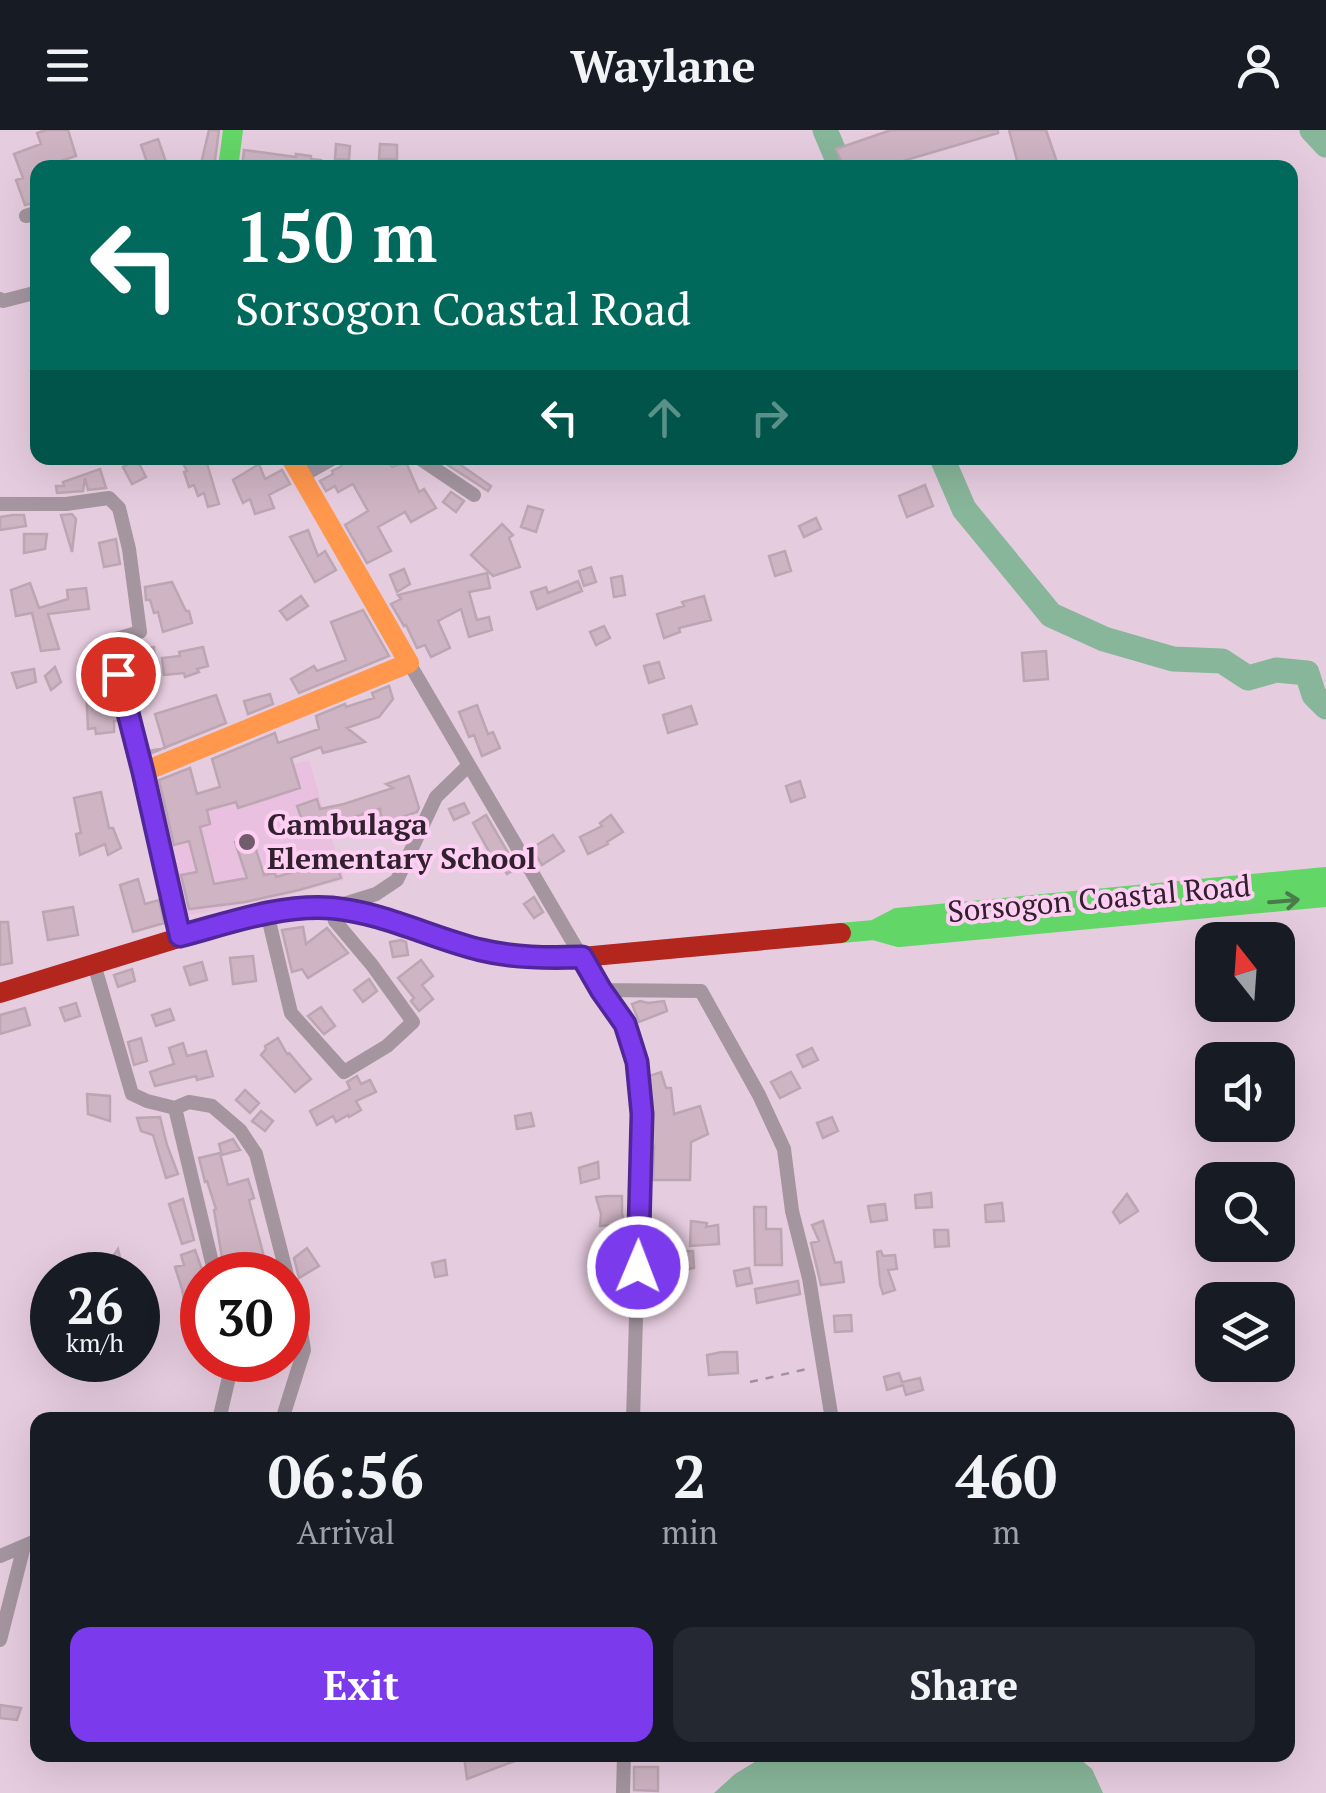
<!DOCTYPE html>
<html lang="en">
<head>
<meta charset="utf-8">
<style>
  body { margin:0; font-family:"PT Serif",serif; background:#242831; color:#f1f3f6; height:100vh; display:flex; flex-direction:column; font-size:38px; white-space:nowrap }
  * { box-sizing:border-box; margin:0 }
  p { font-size:32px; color:#9ea1a6 }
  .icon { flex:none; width:55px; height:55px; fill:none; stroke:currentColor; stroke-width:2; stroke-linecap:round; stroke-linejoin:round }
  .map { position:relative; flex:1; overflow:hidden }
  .panel { position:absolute; left:30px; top:1282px; width:1265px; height:350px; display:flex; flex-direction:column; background:#171b24; border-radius:20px; box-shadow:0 10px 40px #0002 }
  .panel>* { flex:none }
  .hud { position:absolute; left:30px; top:30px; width:1268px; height:305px; border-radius:20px; box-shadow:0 10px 40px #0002; background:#00695c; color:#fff; overflow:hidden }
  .needle { width:65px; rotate:343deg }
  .buttons { position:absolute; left:1195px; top:792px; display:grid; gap:20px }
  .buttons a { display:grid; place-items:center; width:100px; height:100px; border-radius:20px; background:#171b24; box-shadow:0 10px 40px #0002; font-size:50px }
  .speed { position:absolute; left:30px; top:1122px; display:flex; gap:20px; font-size:50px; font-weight:700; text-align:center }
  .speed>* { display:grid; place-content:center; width:130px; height:130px; border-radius:50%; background:#171b24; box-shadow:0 10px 40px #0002; line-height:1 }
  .speed small { font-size:25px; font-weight:400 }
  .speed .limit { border:15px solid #d22; background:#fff; color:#111 }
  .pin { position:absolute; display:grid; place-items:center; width:85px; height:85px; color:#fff; margin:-42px; border:5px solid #fff; border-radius:50%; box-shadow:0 2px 10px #0007 }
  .me { position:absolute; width:110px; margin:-55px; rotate:1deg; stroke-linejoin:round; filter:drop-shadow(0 0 8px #0008) }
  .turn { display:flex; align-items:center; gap:35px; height:210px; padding:0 40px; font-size:45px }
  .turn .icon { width:130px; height:130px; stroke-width:2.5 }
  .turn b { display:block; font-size:70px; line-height:85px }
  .lanes { display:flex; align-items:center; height:95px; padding:0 40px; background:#0003; justify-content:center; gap:50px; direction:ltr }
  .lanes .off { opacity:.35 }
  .eta { display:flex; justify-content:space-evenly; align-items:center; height:170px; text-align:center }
  .eta b { font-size:60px; font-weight:700; line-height:70px }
  .primary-button { display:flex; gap:20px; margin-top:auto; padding:20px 40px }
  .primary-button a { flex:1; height:115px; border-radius:20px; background:#7c3aed; color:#fff; font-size:40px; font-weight:700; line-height:115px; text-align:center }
  .primary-button a+a { background:#242831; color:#f1f3f6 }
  header { display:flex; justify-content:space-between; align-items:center; height:130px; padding:0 40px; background:#171b24; font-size:45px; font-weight:700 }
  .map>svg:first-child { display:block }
  .built { fill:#e9c0df }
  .water { fill:#88b69a }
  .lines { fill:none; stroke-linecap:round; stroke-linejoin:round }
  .river { stroke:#88b69a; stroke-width:25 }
  .building { fill:#cfb4c3; stroke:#bca6b2; stroke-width:2.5 }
  .path { stroke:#a0929d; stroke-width:2.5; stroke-dasharray:8 8; stroke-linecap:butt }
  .street { stroke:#a4959f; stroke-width:14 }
  .fast { stroke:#63d668; stroke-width:20 }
  .slow { stroke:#ff974d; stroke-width:20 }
  .jam { stroke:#b3261e; stroke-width:20 }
  .oneway { stroke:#4a7b4a }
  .route-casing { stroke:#51269a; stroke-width:25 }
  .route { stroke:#7c3aed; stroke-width:18 }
  .poi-dot { fill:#705c6b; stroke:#fecef3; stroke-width:4 }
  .labels { text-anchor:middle; stroke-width:8; stroke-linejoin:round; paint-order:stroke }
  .poi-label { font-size:30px; font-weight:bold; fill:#31202d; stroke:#fecef3; text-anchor:start }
  .street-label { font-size:30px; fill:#31202d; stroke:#fecef3 }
</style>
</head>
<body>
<header><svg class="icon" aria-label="menu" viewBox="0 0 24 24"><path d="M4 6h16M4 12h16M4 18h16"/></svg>Waylane<svg class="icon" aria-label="person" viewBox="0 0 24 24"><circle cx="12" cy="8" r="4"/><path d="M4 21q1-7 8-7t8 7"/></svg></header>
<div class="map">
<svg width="1326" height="1663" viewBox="0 0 1326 1663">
  <rect width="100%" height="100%" fill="#e6ccdf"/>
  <path class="built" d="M309,630L344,750L280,767L180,787L153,674Z"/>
  <path class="water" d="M766,1625H1075L1092,1639L1103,1663H714L735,1644Z"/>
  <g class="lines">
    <path class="river" d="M825,0L841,38
      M1312,0L1326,15
      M942,328L964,379L1051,485L1104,509L1173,529L1222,531L1248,548L1276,540L1307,543L1314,565L1326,577"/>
  </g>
  <path class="building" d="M46,0H68L76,26L55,33L57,38H38V72L25,75L16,50L23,48L14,24L41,14L37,3Z
    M209,0H219L214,38H200Z
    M891,0H998V3L879,38H866L864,31L844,38L836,19Z
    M1009,0H1046L1059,38H1019Z
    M158,9L167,35L149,38L141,15Z
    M336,14L350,16L349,30L335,29Z
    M380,14L397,15V29H379Z
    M244,20L296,27V24L311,26V29L321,30L320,38H242Z
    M180,328H196L198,332L206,330L219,374L208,377L204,363L198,366L194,355L189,357L184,342L187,341Z
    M348,328H386L392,337L406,332L419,362L424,359L436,378L411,392L405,382L378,397L391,421L367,433L345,395L368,381L353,354L338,362L335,356L326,361L320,351L333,344L332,341L340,337Z
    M437,328H448L458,333L491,356L488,361Z
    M137,330L146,347L132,354L123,337Z
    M259,334L265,349L282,340L290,354L269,365L274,378L255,384L250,369L243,373L233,350Z
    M100,339L106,358L88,360L85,348L83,361L57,363L56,356H64L63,352Z
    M925,355L933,376L907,387L899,366Z
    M451,362L464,371L456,382L443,372Z
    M528,376L543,380L536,402L521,397Z
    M72,384L76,389L72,422L61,385Z
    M13,385H24L26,396L0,400V387Z
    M816,388L821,399L804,407L799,396Z
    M502,394L513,405L509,408L520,437L493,446L471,425Z
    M308,400L318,426L325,421L336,440L315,452L290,407Z
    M24,404H47L45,419L24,423Z
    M116,409L120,434L104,437L99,413Z
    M785,421L791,441L775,446L769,426Z
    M591,437L596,452L584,456L579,441Z
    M404,439L410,454L397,462L390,445Z
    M487,443L490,458L469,462L477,490L489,487L492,500L469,507L461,479L438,491L450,518L431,527L425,515L417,518L406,495L404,496L391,474L401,469L398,465Z
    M622,446L625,465L614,467L611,448Z
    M578,451L582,461L537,479L531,462L546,457L548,463Z
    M172,452L186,481H189L192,493L163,502L158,482L154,483L150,470H146L145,457Z
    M30,453L39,478L68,469L67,460L86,458L89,479L48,484L59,519L41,521L32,483L16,486L11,460Z
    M301,466L308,476L287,490L280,481Z
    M704,466L711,490L679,498L680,502L664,508L657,484L684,476L682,472Z
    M363,480L389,526L299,563L291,549L314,536L317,541L346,530L331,492Z
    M604,496L610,508L596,515L590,502Z
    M154,517L155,538L140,540L138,518Z
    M203,517L208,536L197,539L199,542L185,547L184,543L164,545L162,528L180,526L179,522Z
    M1046,521L1048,549L1024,551L1022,523Z
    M659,532L664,548L649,553L644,536Z
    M104,533L107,575L114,574L119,590L114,591V602L96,604L95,598L88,599L85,535Z
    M55,537L61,552L51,560L45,546Z
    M34,539L36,552L17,558L12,543Z
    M389,556L393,569L379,587L347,598L365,612L323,623L321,617L291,628L300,658L238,678L236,672L207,680L210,694L200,697L214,754L247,748L235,712L252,707L264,745L275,743L276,747L335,730L341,748L299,760L245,772L189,779L181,745L197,742L189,711L174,715L159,650L190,638L197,664L220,657L212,629L275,603L278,613L319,599L316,586L345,574L346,577L374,568L372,563Z
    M270,564L273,574L248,584L244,571Z
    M216,565L226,593L149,624L148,621L165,618L155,584Z
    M477,575L488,604L493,602L500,618L482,626L474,605L469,607L459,582Z
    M691,576L697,594L668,603L663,585Z
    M409,646L419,678L417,682L393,690L395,704L384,706L380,679L306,702L297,676L317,669L320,679L344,674L393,658L386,654Z
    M800,651L805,667L791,672L786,656Z
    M101,662L109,698H113L121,718L108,725L105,714L80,725L76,704L81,703L74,668Z
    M464,673L469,683L454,690L449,679Z
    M486,685L517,738L507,744L495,725L492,727L473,693Z
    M611,685L623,702L607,712L608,714L588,724L580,707L602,696L600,693Z
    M553,705L564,721L542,735L532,718Z
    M138,749L145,774L159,770L164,793L133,802L120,755Z
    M534,767L543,782L534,788L524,774Z
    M73,777L78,805L48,810L43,782Z
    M0,792H8L12,833L0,835Z
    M303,797L306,814L327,798L348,823L308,848L302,839L292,842L282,800Z
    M401,810L406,812L408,825L393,827L390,812Z
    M253,826L256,851L233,854L230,828Z
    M421,830L433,846L422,855L433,869L419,881L411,871L414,868L398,848Z
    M202,832L207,850L190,855L184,837Z
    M132,839L135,851L118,857L114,845Z
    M369,849L377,861L363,872L354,860Z
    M640,871L648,873L664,871L667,881L639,892L632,874Z
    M76,873L80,886L65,891L60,878Z
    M321,877L335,896L324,904L308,886Z
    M25,878L30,895L0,904V885Z
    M170,879L174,890L156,896L152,885Z
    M141,908L147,931L134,935L128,912Z
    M278,908L287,924L289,923L311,949L295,962L261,925L266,919L265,916Z
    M183,913L187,926L206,921L213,946L197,950L196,946L155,956L150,942L174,934L169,918Z
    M812,918L818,930L803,937L797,925Z
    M661,942L666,958H671L674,984L700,976L708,1004L691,1012L690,1050H653L654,1016H652L653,983L649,946Z
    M791,942L800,958L780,968L771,952Z
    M357,946L361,954L370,950L376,962L356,971L361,980L349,987L348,985L336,992L333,986L317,995L310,981L350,959L347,952Z
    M245,960L259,973L250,983L236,970Z
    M87,964L110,966V991L88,984Z
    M261,981L273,991L265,1001L252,991Z
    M531,983L534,996L517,999L515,986Z
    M160,987L167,1015L178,1044L166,1048L153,1005L141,1001L137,988Z
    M832,987L838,1001L823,1008L817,993Z
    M233,1009L240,1020L222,1025L219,1014Z
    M220,1023L228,1055L248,1049L254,1068L249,1070L268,1142L259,1145H225L214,1080L216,1079L207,1051L205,1052L199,1028Z
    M598,1032L599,1048L581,1053L579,1038Z
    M931,1063L932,1077L916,1078L915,1065Z
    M1127,1064L1138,1081L1120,1093L1113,1082Z
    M607,1066H622V1084L625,1094L600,1096L601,1084L596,1067Z
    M183,1069L194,1110L182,1114L169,1074Z
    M1002,1073L1004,1091L986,1092L985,1075Z
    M885,1074L887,1090L871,1092L868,1076Z
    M754,1077H766V1099H781L782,1135H755Z
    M691,1091L707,1093L706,1097L718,1095L719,1114L690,1116Z
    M823,1091L835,1133L841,1132L844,1152L821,1155L811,1113L819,1111L812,1095Z
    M934,1100H948L949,1116L935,1117Z
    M609,1115L624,1116L622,1136H619L617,1155L604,1154Z
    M307,1118L319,1136L299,1148L294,1128Z
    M118,1119L124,1145H105V1135L108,1134Z
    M195,1120L204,1145L201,1203L192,1179L186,1180L182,1159L175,1137L184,1135L181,1125Z
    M693,1121L694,1138L674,1141V1171H660V1154H655V1133H663V1122Z
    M881,1121L883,1126L895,1125L897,1139L888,1140L895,1160L883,1164L880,1154L877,1122Z
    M445,1130L447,1145L435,1147L432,1133Z
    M749,1138L752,1153L737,1156L734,1141Z
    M798,1151L800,1164L757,1173L755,1159Z
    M851,1185L852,1201L835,1202L834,1186Z
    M722,1222H737L738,1243L709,1245L707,1225Z
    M899,1243L902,1252L920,1248L923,1260L906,1265L903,1255L887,1260L884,1247Z
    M0,1575L21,1578L17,1590L0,1588Z
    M464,1626L520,1629L467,1649Z
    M634,1637H658V1661L634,1660Z"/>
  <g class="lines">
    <path class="path" d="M750,1252L807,1239"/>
    <path class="street" d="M26,86L38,82
      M0,169L3,171L38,162
      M419,328L474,365
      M302,346L334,328
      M0,374H66L109,368L119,378L129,419L140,502L109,511L143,642
      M409,533L601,860L625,894L637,932L642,984L633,1290
      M267,783L291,883L344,942L387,916L413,892L372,835L335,791L331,778L376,764L397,750L436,667L469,635
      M94,834L132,964L147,971L175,978L189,972L212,976L240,1000L256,1024L287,1145
      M601,860L701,861L759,965L784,1019L792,1081L809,1148L832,1290
      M175,978L215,1145
      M219,1290L233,1230
      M282,1290L304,1220L297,1176L288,1147
      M0,1426L38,1410
      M0,1510L24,1416
      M623,1663L624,1625"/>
    <path class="fast" d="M228,38L233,0
      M874,800L897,788L1326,747
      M841,803L874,800L899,807L1326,767"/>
    <path class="slow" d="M181,806L143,642L409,533L291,328"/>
    <path class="jam" d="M0,863L224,794L267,783L301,778H331L375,785L482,820L530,828L582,827L841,803"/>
  </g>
  <defs><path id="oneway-shaft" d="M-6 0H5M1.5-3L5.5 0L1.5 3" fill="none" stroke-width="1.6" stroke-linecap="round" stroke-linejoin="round" transform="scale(2.5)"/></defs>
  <use class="oneway" href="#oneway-shaft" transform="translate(1284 771) rotate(-5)"/>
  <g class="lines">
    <defs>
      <path id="route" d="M118,544L143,642L180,806C229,793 281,774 332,778C385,783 431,808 481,820C514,828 548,828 582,827L601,860L625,894L637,932L642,984L638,1137"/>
    </defs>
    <use href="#route" class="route-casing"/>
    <use href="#route" class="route"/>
  </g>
  <circle class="poi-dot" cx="247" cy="712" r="10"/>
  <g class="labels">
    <g class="poi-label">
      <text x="267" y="705">Cambulaga<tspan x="267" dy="34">Elementary School</tspan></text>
    </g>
    <g class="street-label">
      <text transform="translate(1099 769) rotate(-5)" y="10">Sorsogon Coastal Road</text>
    </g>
  </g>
</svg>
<div class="buttons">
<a><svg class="needle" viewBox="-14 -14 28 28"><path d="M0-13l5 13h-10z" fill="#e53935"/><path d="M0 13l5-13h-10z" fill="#9ea1a6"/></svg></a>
<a><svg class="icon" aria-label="sound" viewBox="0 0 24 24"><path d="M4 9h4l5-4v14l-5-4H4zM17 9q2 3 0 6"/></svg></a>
<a><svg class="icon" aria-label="search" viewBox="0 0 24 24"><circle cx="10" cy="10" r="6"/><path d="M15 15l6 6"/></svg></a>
<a><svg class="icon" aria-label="layers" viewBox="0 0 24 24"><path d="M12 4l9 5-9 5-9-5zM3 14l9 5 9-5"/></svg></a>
</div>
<div class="speed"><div>26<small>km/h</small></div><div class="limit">30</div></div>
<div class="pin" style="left:118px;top:544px;background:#d93025"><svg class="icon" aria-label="arrive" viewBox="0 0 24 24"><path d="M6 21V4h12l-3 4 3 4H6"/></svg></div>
<svg class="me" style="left:638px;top:1137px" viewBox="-20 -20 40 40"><circle r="17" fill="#7c3aed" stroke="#fff" stroke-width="3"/><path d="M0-11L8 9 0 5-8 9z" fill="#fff"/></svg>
<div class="hud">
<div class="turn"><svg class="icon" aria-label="left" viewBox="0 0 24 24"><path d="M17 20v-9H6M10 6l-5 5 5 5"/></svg><div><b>150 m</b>Sorsogon Coastal Road</div></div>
<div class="lanes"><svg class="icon" aria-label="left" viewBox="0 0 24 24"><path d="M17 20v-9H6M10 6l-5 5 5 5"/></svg><svg class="icon off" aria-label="ahead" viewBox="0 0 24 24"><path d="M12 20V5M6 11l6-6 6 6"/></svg><svg class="icon off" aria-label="right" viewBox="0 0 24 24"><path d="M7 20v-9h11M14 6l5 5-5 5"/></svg></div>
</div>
<section class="panel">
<div class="eta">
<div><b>06:56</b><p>Arrival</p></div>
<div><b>2</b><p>min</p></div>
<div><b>460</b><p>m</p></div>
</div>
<div class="primary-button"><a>Exit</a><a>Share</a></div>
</section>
</div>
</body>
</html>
